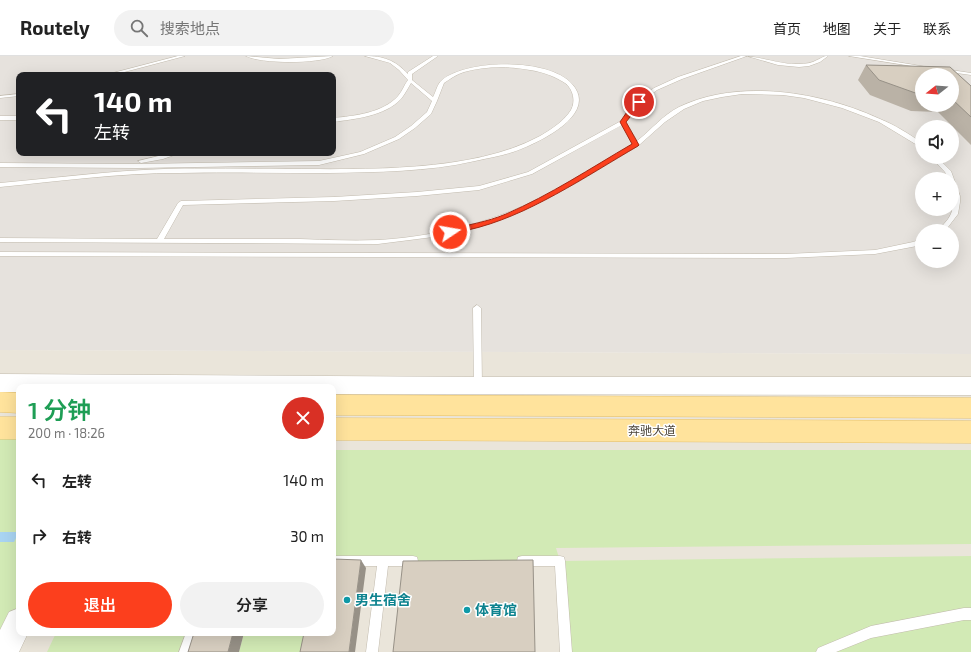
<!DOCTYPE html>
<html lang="zh">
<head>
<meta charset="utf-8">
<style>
  body { margin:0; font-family:"Exo 2","Noto Sans SC",sans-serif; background:#f2f2f2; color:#222; height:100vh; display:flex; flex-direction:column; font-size:15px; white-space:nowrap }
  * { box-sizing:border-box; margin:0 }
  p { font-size:13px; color:#767676 }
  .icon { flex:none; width:22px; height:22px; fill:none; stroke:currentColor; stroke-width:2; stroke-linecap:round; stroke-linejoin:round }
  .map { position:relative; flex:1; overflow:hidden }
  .side { position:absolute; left:16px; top:328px; width:320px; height:252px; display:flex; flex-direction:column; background:#fff; border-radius:8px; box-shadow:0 4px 16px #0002 }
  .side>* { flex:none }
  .hud { position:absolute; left:16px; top:16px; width:320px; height:84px; border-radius:8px; box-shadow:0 4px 16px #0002; background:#202124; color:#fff; overflow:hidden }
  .needle { width:26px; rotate:253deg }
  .fabs { position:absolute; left:915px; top:12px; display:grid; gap:8px }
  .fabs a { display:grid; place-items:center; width:44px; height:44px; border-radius:50%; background:#fff; box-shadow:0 4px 16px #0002; font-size:20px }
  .pin { position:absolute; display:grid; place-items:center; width:34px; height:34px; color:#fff; margin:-17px; border:2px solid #fff; border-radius:50%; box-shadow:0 1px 4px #0007 }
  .me { position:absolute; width:44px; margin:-22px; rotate:78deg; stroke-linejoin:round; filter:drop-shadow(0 0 3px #0008) }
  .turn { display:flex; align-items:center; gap:14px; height:84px; padding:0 12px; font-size:18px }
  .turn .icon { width:52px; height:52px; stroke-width:2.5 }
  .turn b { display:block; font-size:28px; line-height:34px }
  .round { display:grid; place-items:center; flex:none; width:42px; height:42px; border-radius:21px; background:#f2f2f2 }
  .overview { display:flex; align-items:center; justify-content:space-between; height:68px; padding:0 12px }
  h1 { font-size:24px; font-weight:600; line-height:30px; color:#1e9e55 }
  .cta { display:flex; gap:8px; margin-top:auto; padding:8px 12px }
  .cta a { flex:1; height:46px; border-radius:24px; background:#fc3f1d; color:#fff; font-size:16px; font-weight:600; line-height:46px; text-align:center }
  .cta a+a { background:#f2f2f2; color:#222 }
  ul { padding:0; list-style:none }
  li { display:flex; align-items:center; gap:12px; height:56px; padding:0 12px }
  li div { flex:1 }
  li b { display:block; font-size:15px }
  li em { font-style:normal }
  header { display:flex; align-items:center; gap:24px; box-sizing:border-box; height:56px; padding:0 20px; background:#fff; border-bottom:1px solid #e0e0e0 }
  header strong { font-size:19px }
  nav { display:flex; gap:22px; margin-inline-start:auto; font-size:14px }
  .search { width:280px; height:36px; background:#f2f2f2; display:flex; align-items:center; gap:10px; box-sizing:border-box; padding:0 14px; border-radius:22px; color:#767676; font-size:15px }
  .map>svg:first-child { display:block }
  .residential { fill:#eae5da; fill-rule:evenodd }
  .industrial { fill:#e6e2dd; fill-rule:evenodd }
  .green { fill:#d2eab5 }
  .water { fill:#a9d4f2 }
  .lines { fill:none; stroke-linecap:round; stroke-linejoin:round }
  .service-casing { stroke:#c2bbae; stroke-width:1 }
  .tertiary-casing { stroke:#c2bbae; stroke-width:1 }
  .primary-casing { stroke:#e6c16a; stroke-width:1 }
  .service { fill:#fff; fill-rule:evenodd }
  .tertiary { fill:#fff; fill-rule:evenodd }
  .primary { fill:#ffe39c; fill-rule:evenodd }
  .wall { fill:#bab2a6; fill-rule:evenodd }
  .shaded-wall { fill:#979187 }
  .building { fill:#d8cfc1; stroke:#979187 }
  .route { fill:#fc3f1d; stroke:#a42913 }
  .culture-dot { fill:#0f9aa8; stroke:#fff; stroke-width:1.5 }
  .labels { text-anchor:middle; stroke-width:3; stroke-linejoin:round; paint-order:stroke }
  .street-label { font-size:12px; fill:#4b4439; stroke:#fff }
  .near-culture-label { font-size:14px; font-weight:bold; fill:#0d838f; stroke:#fff; text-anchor:start }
</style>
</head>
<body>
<header>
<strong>Routely</strong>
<div class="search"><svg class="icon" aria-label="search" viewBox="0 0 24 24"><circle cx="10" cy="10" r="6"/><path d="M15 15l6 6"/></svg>搜索地点</div>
<nav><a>首页</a><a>地图</a><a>关于</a><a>联系</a></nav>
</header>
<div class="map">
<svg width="971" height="596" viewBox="0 0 971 596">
  <rect width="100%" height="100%" fill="#f6f3ec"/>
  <path class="residential" d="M0,294L971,298V596H0ZM19,331H333V577H19Z"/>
  <path class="industrial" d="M0,0H971V298L0,294ZM19,19H333V97H19ZM922,19H952V49H922ZM922,71H952V101H922ZM922,123H952V153H922ZM922,175H952V205H922Z"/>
  <path class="green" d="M0,372H19V566L4,596H0Z
    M333,394H971V488L556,492L560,505L971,500V596H566L560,505H333Z
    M56,577H192L185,596H47Z
    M244,577H312L309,596H239Z"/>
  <path class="water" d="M0,476H19L14,486H0Z"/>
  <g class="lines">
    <defs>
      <path id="service" d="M178,0H185L113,19H105Z
        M246,0L279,3L333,0C319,8 260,8 246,0Z
        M365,0C383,0 395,4 408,18V16L433,0H438L412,18V24L433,41C436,36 437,28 442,24C468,3 549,2 572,28C600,59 536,88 513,96C501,100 488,102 475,105C427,116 377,116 328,117C278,117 229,116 179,117C119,117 60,125 0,131V127C55,122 109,115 164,113C205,112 246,113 287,113C363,113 472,117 540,80C552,73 564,65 571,54C576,45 573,33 565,27C554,20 543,16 530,14C510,10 484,10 464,16C457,18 450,23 444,27L437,45L431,58L415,72L399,83L364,98L319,109L137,112L0,111V107L137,108L319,105L360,96L395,81L411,70L427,56L432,45L411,27C408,32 405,38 401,43C385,60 355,63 333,66V62C354,60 383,57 398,40C402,36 404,29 408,24L399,14L390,7Z
        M741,0C761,0 779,9 799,8C805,8 812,7 817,4C822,2 823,0 828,0L820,6L809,10L799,11L778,9L747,0L682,23L657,34L640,47L626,66L637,85C651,74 663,59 679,51C739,22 822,36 880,63C895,69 909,78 922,87V92L879,66L842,52L804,42L783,39L742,38L722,41L703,45L684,53L665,66L638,90L578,126L523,155L484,169L441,180L378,188L0,186V182L157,183L178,147L181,145L334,141L417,136L479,130L528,116L621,65L636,45L654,32L678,21ZM622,69L633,88C585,119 534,150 480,166C447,176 412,182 379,184C353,185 326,184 300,183C255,183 209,183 164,183L183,149L334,145L417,140L479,134L532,118Z
        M849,0H860L933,12L931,13Z
        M944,13L971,17V19L942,15V14Z
        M19,38V40L0,42V40Z
        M0,60H19V64H0Z
        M171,97H180L163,103L141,107L138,105Z
        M931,101H937L951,115L960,140V146L958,158L945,175H938C941,171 945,167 948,163C957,150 952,137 952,123H948L945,116Z
        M922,183V188L917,190L875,198L786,202L0,200V196L786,198L875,194L913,186Z
        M477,249L481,252L482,331L481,333L478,334L475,333L474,331L473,252Z
        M333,500H413L417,501L418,505L417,509L413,510H388L378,596H366L377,510H333Z
        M522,500H560L564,501L565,505L572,596H560L555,510H522L518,509L517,505L518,501Z
        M964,552H971V564H964L871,582L836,596H816L818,592L871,570Z
        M186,577H198L191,596H179Z"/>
      <path id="tertiary" d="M0,318L478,321H971V339L333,338V331H19V336H0Z
        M19,552V577H28L19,596H0V574L9,556Z"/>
      <path id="primary" d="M0,336L19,337V357L0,356Z
        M333,339L971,342V362L333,359Z
        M0,361H19V383H0Z
        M333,362L971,365V387L333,384Z"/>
    </defs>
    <use href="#service" class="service-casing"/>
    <use href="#tertiary" class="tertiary-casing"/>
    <use href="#primary" class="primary-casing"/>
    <use href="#service" class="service"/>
    <use href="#tertiary" class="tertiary"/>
    <use href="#primary" class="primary"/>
  </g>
  <path class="wall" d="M866,9L950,11L971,30V89L938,56L911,55L870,39L858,24ZM922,19H952V49H922Z"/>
  <path class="shaded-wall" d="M361,504L366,512L355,596H349Z
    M233,577H244L239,596H228Z"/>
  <path class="building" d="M866,9L950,11L971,30V61L952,43V19H922V39H921L879,24Z
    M333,503L361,504L349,596H300L304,577H333Z
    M533,504L535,596H393L403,505Z
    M194,577H233L228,596H188Z"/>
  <path class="route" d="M639,44L642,46L626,66L639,89L638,90C586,120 527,161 468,174C461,176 453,179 447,178V174C467,169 487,166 506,158C550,139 591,112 632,88L620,66L631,50Z"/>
  <g class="culture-dot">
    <circle cx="347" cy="544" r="4"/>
    <circle cx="467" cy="554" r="4"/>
  </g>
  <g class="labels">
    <g class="street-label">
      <text x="652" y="379">奔驰大道</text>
    </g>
    <g class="near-culture-label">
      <text x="355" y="549">男生宿舍</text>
      <text x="475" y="559">体育馆</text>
    </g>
  </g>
</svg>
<div class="fabs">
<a><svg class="needle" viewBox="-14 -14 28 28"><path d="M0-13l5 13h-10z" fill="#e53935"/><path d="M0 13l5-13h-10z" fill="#767676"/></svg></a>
<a><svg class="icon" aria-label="sound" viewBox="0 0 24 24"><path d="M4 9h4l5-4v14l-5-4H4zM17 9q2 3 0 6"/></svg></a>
<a>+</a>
<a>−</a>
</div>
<div class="pin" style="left:639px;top:46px;background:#d93025"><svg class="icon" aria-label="arrive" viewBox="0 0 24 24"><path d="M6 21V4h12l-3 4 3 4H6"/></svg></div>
<svg class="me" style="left:450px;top:176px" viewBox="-20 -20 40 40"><circle r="17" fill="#fc3f1d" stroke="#fff" stroke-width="3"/><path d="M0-11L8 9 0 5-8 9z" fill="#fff"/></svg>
<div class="hud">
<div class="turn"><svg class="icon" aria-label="left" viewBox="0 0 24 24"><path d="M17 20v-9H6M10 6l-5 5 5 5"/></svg><div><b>140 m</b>左转</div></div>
</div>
<section class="side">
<div class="overview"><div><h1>1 分钟</h1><p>200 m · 18:26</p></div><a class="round" style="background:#d93025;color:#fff"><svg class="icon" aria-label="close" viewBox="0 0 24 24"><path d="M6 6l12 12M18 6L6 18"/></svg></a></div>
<ul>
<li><svg class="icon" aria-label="left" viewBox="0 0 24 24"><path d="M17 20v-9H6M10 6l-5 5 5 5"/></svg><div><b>左转</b></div><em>140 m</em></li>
<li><svg class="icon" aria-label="right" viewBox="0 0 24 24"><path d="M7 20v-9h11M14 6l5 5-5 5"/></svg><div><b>右转</b></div><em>30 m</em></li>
</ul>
<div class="cta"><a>退出</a><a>分享</a></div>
</section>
</div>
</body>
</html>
